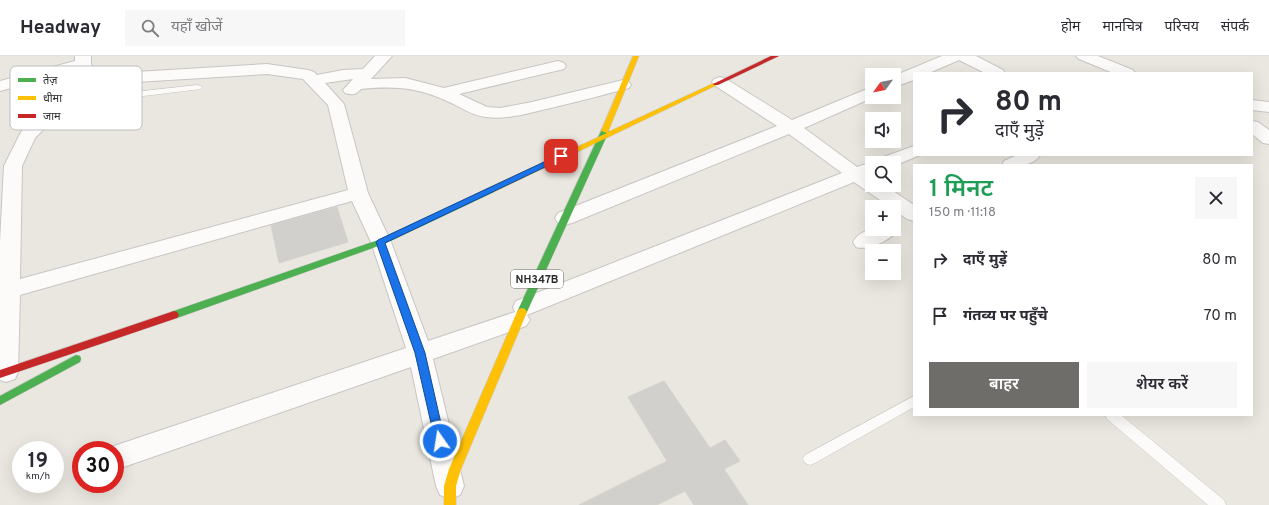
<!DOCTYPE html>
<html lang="hi">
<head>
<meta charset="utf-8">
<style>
  body { margin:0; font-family:Overpass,"Noto Sans Devanagari",sans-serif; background:#f7f7f7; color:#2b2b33; height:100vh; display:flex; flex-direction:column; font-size:15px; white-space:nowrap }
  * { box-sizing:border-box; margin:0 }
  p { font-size:13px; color:#7c7c81 }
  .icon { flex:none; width:22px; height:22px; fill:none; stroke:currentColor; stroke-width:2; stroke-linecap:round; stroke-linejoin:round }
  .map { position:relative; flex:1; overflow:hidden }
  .panel { position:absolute; left:913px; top:108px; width:340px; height:252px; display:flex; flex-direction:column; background:#fff; border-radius:0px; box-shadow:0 4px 16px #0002 }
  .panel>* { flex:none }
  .banner { position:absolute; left:913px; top:16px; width:340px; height:84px; border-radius:0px; box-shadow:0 4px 16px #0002; background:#fff; color:#2b2b33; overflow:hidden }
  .needle { width:26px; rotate:237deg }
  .buttons { position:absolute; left:865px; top:12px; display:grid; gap:8px }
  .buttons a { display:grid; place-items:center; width:36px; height:36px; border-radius:0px; background:#fff; box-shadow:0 4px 16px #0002; font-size:20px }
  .speed { position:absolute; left:12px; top:385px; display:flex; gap:8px; font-size:20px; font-weight:700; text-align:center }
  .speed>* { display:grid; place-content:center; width:52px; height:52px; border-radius:50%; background:#fff; box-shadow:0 4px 16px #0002; line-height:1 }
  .speed small { font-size:10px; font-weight:400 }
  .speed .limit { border:6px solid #d22; background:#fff; color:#111 }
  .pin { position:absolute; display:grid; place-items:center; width:34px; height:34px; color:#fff; margin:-17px; border-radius:8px; box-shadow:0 2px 6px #0006 }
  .me { position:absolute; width:44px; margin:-22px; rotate:347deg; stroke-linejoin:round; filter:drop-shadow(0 0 3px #0008) }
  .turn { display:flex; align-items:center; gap:14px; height:84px; padding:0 16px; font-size:18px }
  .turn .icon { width:52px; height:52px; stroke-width:2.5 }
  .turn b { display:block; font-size:28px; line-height:34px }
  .round { display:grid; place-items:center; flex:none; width:42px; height:42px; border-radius:0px; background:#f7f7f7 }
  .summary { display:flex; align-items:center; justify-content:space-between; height:68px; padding:0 16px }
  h1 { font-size:24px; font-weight:600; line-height:30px; color:#1e9e55 }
  .primary-button { display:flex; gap:8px; margin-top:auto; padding:8px 16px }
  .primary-button a { flex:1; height:46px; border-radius:0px; background:#6e6d6a; color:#fff; font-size:16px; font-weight:600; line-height:46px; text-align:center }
  .primary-button a+a { background:#f7f7f7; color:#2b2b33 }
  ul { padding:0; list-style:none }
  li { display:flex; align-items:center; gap:12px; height:56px; padding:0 16px }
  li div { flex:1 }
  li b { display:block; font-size:15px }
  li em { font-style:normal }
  header { display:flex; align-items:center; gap:24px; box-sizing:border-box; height:56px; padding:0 20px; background:#fff; border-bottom:1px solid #e1e1e2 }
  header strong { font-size:19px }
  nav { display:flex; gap:22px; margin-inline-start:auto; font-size:14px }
  .search { width:280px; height:36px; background:#f7f7f7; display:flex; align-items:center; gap:10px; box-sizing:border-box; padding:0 14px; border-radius:0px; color:#7c7c81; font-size:15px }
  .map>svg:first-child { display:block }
  .building { fill:#d2d0cc; stroke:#d4d2cd }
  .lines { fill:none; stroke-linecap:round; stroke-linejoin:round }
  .lane-casing { stroke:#c7c6c5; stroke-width:1 }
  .street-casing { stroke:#c7c6c5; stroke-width:2 }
  .fast-casing { stroke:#c7c6c5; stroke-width:1 }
  .slow-casing { stroke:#c7c6c5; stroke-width:1 }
  .jam-casing { stroke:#c7c6c5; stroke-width:1 }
  .lane { fill:#fcfbfa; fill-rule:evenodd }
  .street { fill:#fcfbfa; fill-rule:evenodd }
  .fast { fill:#4caf50; fill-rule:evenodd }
  .slow { fill:#ffc107; fill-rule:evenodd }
  .jam { fill:#c62828; fill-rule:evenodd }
  .route { fill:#1a73e8; stroke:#114b97 }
  .labels { text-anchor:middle; stroke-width:3; stroke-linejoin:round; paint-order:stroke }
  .shield { fill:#fff; stroke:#6b6b6b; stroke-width:1 }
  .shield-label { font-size:11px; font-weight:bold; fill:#2b2b2b }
  .key { fill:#fff; stroke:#bfbfbf; stroke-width:1 }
  .key-label { font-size:11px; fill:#2b2b2b }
</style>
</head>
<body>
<header>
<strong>Headway</strong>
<div class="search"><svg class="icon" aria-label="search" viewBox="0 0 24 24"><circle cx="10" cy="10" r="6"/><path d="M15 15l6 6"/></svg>यहाँ खोजें</div>
<nav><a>होम</a><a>मानचित्र</a><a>परिचय</a><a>संपर्क</a></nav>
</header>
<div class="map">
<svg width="1269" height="449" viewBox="0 0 1269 449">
  <rect width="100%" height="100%" fill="#eae7e0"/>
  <path class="building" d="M337,151L348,186L279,207L271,169Z
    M664,325L710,392L725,384L740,405L724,413L748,449H694L685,435L657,449H579L667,405L628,341Z"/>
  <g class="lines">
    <defs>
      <path id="lane" d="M198,29L202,31L201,33L61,50L57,47L61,44Z
        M914,340V351L815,407L810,409L805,407L803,403L805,399Z
        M1105,359H1121L1224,444L1226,449H1208L1107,363Z"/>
      <path id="street" d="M75,0H91V8L95,15L119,17L267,8L308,14L314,16L317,19L343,14L363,13L375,0H392L371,23L405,22L444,32L558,5L564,7L566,10L564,13L459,38L487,51L500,52L532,46L623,24L629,26L631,29L629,32C604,39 579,45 555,51C532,56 509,64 486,61C472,60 459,50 447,45C416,31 394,30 361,33C356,39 352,39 345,37L343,34L353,23L325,27L344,48L368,137L391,186L428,285L515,256L513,251L516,245L842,117L789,78L572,167L565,169L558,167L555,162L558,157L777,70L714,29L712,26L714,23L720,21L726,23L792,64L872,31V41H874L804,72L857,111L872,106L875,107H872V119L870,120L872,121V129H884L914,149V165L907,163L894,154V151H890L854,126L527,259L530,264L526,270L433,303L464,430L460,439L450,443L440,439L436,430L411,311L115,414V394L105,393L406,292L371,186L352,145L20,239L18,316L15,323L6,326L0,324V186L4,110L21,76L81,17L79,14L0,35V25L75,5ZM267,18L303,23L328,49L348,134L20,223L22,110L35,82L92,24L119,27Z
        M942,0H976L1003,14L1005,17H985L959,4L929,17H914V24L894,31V20Z
        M1076,0H1098L1133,14L1135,17H1113L1079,3Z
        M1252,44L1269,46V56L1252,54Z
        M1252,65L1258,66L1269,74V88L1263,87L1252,78Z
        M914,90V99H920L894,110V107H876L878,103Z
        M1017,99H1040C1032,112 1015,109 1002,109L1004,105Z
        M894,168L898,173C892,184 868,195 856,191L853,186C861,171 879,173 894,173Z"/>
      <path id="fast" d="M602,73H605L609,75L527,256L525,259H519L517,256Z
        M491,131L495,134L494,136L384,188L177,262H171L169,259L171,256L378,184Z
        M76,299L80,300L81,303L80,306L0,349V340Z"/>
      <path id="slow" d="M633,0H639L608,76L714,27H718L719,28L494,136H488L487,134L488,132L607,77L601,75Z
        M522,252L525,253L527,256L461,413L456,430V449H444V430L449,413L517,256L519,253Z"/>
      <path id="jam" d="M771,0H779L718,29H714L713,28Z
        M174,255L177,256L179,259L177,262L0,322V314Z"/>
    </defs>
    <use href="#lane" class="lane-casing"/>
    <use href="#street" class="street-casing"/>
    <use href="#fast" class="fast-casing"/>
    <use href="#slow" class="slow-casing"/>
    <use href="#jam" class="jam-casing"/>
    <use href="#lane" class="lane"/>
    <use href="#street" class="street"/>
    <use href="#fast" class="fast"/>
    <use href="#slow" class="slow"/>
    <use href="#jam" class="jam"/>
  </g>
  <path class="route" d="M561,98L565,100L564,102L385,187L425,297L445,385L444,389L440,390L436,389L415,297L376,186L378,184Z"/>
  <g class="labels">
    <rect class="shield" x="511" y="214" width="52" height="18" rx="3"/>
    <g class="shield-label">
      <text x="537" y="227">NH347B</text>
    </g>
  </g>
  <rect x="10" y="10" width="132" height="64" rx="6" class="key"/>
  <rect x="18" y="22" width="18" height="4" fill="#4caf50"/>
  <rect x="18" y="40" width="18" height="4" fill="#ffc107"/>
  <rect x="18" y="58" width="18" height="4" fill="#c62828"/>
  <g class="key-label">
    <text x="43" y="28">तेज़</text>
    <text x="43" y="46">धीमा</text>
    <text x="43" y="64">जाम</text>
  </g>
</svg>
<div class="buttons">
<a><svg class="needle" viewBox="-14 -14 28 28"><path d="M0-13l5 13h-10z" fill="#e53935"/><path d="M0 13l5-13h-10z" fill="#7c7c81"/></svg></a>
<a><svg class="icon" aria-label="sound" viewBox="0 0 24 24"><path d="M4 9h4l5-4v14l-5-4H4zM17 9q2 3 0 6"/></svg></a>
<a><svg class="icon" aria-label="search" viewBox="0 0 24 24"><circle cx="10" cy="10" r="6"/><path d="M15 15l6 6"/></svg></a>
<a>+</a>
<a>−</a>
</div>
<div class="speed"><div>19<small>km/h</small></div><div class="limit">30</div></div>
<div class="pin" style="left:561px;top:100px;background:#d93025"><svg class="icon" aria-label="arrive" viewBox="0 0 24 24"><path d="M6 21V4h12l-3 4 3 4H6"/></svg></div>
<svg class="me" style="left:440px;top:385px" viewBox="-20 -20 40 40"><circle r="17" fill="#1a73e8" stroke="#fff" stroke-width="3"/><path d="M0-11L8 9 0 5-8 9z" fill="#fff"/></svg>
<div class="banner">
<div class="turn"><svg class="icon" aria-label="right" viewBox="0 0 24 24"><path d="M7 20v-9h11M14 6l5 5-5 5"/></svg><div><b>80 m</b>दाएँ मुड़ें</div></div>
</div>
<section class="panel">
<div class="summary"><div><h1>1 मिनट</h1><p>150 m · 11:18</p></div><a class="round"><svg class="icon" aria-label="close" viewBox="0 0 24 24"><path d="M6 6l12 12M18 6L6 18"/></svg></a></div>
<ul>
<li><svg class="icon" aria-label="right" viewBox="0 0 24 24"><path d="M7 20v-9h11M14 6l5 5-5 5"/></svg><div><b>दाएँ मुड़ें</b></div><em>80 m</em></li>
<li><svg class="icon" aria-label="arrive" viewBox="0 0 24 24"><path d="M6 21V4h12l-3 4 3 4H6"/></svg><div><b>गंतव्य पर पहुँचे</b></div><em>70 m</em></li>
</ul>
<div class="primary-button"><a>बाहर</a><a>शेयर करें</a></div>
</section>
</div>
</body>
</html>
